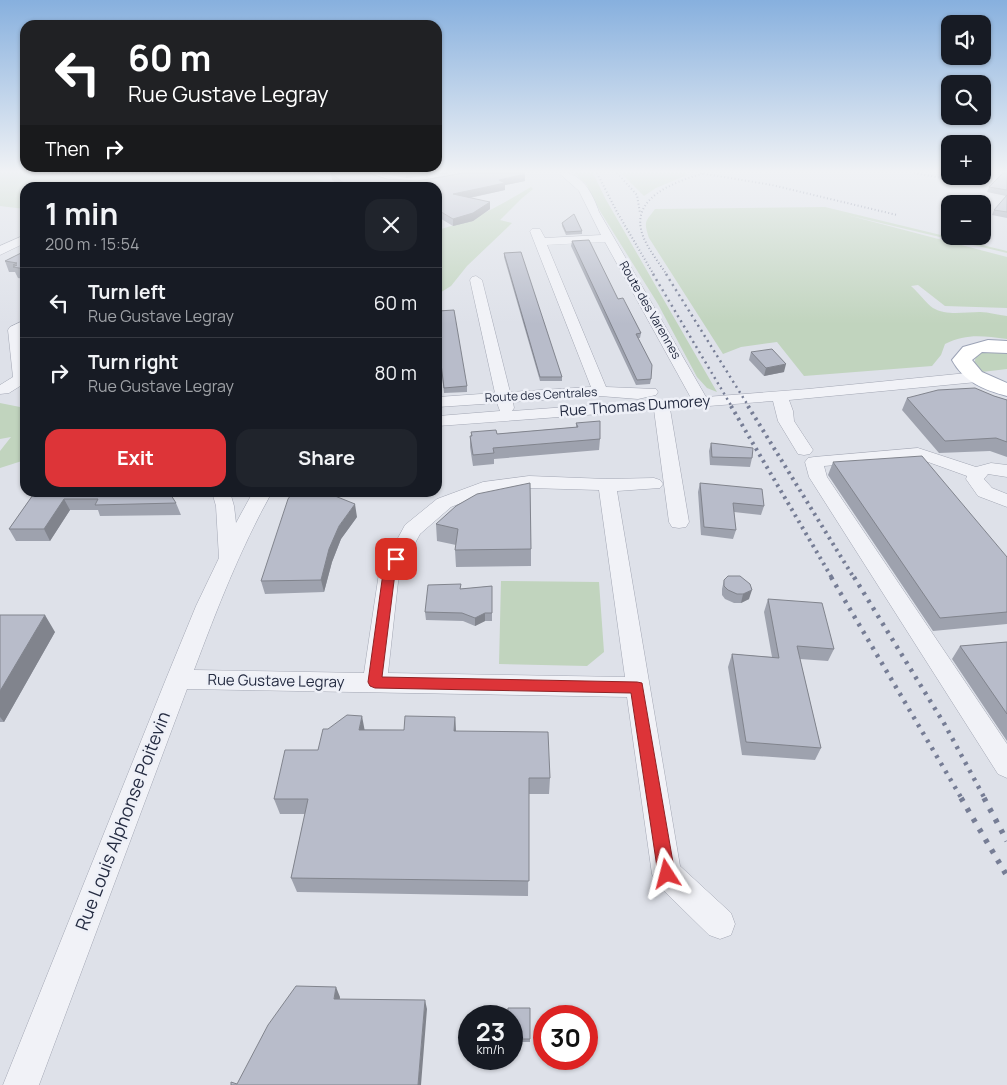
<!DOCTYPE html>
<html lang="en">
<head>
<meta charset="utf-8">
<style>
  body { margin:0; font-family:Manrope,sans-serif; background:#20242c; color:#f1f3f6; height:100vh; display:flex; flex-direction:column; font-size:19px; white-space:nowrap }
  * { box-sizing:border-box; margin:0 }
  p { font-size:16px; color:#9ea1a6 }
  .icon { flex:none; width:28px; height:28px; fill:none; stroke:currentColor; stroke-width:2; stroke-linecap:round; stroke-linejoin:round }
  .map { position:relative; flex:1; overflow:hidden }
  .details { position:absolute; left:20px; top:182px; width:422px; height:315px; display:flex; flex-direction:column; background:#171b24; border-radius:15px; box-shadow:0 1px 4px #0004 }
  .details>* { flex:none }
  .guide { position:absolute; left:20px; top:20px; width:422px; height:152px; border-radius:15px; box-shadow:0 1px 4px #0004; background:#202124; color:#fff; overflow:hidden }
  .tools { position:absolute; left:941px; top:15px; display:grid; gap:10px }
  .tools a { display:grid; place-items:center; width:50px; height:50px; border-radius:10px; background:#171b24; box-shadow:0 1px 4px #0004; font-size:25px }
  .speed { position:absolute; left:458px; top:1005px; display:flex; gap:10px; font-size:25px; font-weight:700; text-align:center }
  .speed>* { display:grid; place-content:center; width:65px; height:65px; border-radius:50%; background:#171b24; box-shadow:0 1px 4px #0004; line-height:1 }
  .speed small { font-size:12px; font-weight:400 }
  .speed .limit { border:8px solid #d22; background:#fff; color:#111 }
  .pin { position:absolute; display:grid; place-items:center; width:42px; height:42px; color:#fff; margin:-21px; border-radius:10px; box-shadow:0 2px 8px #0006 }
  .me { position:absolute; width:55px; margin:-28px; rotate:351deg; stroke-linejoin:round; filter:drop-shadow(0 0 4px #0008) }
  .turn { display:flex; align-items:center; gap:18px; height:105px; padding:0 25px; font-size:22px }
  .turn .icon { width:65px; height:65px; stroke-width:2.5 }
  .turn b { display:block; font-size:35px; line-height:42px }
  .then { display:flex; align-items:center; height:48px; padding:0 25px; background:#0003; gap:10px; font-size:19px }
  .round { display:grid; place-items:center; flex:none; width:52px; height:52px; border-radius:15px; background:#20242c }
  .overview { display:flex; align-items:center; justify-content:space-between; height:85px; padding:0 25px }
  h1 { font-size:30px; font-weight:700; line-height:38px }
  .action { display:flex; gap:10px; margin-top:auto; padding:10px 25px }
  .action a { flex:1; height:58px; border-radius:15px; background:#dd3438; color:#fff; font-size:20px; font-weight:700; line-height:58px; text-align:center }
  .action a+a { background:#20242c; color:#f1f3f6 }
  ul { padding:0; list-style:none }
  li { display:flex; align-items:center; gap:15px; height:70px; padding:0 25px; border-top:1px solid #363941 }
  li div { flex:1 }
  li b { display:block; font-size:19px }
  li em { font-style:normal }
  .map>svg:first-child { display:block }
  .green { fill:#c1d4be }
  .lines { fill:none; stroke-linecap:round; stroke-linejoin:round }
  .minor-casing { stroke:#a3a7b4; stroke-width:1 }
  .major-casing { stroke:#9ca3b6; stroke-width:2 }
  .minor { fill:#f1f2f7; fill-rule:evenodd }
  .major { fill:#fff; fill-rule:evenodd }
  .rail-far4 { stroke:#767d95; stroke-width:2; stroke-dasharray:1 2.5; stroke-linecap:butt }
  .rail-far3 { stroke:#767d95; stroke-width:2.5; stroke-dasharray:2 4; stroke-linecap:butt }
  .rail-far2 { stroke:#767d95; stroke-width:4; stroke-dasharray:2.5 4.5; stroke-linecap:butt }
  .rail-far1 { stroke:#767d95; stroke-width:4.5; stroke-dasharray:3 6; stroke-linecap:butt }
  .rail { stroke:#767d95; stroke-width:5.5; stroke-dasharray:4 8; stroke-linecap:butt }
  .wall { fill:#9ea2ae }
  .shaded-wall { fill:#81848d }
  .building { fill:#b8bcca; stroke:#81848d }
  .route { fill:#dd3438; stroke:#902224 }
  .labels { text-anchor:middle; stroke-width:5; stroke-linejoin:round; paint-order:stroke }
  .far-street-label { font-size:12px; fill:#252c42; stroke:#eef0f7 }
  .street-label { font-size:15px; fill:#252c42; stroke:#eef0f7 }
  .near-street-label { font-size:18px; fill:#252c42; stroke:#eef0f7 }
</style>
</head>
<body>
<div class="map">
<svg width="1007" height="1085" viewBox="0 0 1007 1085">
  <rect width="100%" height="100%" fill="#dee1e9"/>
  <path class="green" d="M0,173H310L332,187L25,188V209L0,206Z
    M574,173H593L605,198L717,392L707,388L697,377L658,304L600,211L586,184Z
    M621,173H685L687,175L656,188L644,196Z
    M531,187L533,189L521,199L500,220L512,223L467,266L451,286L438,294V230C476,219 497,207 531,187Z
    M825,207L1007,251V253L847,215L1007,257V308L945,306L918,285L911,286C919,293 926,303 933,308C946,316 965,312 980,312C989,312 998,315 1007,316V339C983,336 967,333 945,344L941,355L932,366L804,376L777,342L741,347L723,354L649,238C643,220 646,222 655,209Z
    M1007,349V369L982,372L974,366L976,355L984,351Z
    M0,403L25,408V460L0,468V451L11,437L0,439Z
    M501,581L599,582L604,652L587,666L499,664Z"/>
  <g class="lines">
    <defs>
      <path id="minor" d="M366,173H377L386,177L406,181L407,183L402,186L380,182Z
        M422,173H433L443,179L441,181H435Z
        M559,173C581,170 593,194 599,212L706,397L808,389L977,372L982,374L985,377L982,380L977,382L789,400L793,411L794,421L813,450L810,454L804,455L798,454L778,421L773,401L670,409L689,522L686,527L679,528L672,527L669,522L654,410L438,426V416L500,411L497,403L438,407V397L495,393L470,280L472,277L476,276L482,280L510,392L591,387L530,231L532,229H540L545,238L601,235L579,191ZM605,242L691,398L512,411L514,408L513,402L600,396L638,399L656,395L658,392L656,389L606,387L547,245Z
        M25,235V243L0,255V246Z
        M25,320V330L22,332L25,352V383L9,393L0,394V385L13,377L8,330L10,327Z
        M918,448L976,467L991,463L1007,465V477L988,474L984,479L992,488L1007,494V507L978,496L966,479L967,476L917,458L824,466L827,477L1007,744V778L998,774L809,477L805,462L808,458L814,457Z
        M529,476L607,479L654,478L660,480L663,484L660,488L617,491L680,866L731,913L735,924L731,935L720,939L709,935L657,884L652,874L627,697L187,689L39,1085H3L166,679L196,606L219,558L216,506L212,492H230L234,506L236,523L253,492H272C240,549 217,609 194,670L364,673L379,573L405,525L437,499L483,482ZM529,488L599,490L625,677L388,673L399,573L420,534L451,507L486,493Z"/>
      <path id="major" d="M988,340L1007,341V353L982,352L972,360L982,372L1007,383V396C984,390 964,382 952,360L963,347Z"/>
    </defs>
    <use href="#minor" class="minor-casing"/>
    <use href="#major" class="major-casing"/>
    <use href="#minor" class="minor"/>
    <use href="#major" class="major"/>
    <path class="rail-far4" d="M597,173L617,212L654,275
      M617,173L637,195L640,213
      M700,173L772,185L897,215
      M914,173L948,179
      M667,275C659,263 648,249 643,236C628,197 677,181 705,173"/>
    <path class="rail-far3" d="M653,274L732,407
      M666,274L749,407"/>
    <path class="rail-far2" d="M731,406L832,578
      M748,406L854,578"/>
    <path class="rail-far1" d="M831,577L962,799
      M854,577L945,725L985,799"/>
    <path class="rail" d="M961,798L1007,876
      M984,798L1007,841"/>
  </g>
  <path class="wall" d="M331,173L374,175L387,179L417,181H525L505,185V190L470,198L490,209L473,221L453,226L438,217V188H342L332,180Z
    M380,173H449L406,178Z
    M1007,173V218L992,215L994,210L1006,196L987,192L989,187Z
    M562,223L582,231V234L566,235L562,226Z
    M572,241L641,333L640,338H638L651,379L650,384L636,385L571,246Z
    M25,251V279L18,278L15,272H9L5,261Z
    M504,253L562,377V381H540L504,257Z
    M438,342L467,386V392L444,393Z
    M751,352L784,372L764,376L749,360Z
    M994,396L1007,400V457L990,451L939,453L902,410L907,398Z
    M576,423L600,439L599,450L494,459V464L473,466L470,447V436H471V432L497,434L576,427Z
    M711,443L752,458L750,467L710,465L709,451Z
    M833,462L1007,557V624L933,631L828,475Z
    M530,483L531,549V566L456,567L455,550L456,545L437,541L436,524Z
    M700,483L764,506L761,515L734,512L736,530L733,539L701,535L698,492Z
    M35,492L176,503L181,515L100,516L98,510H70L50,541H16L9,529Z
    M357,517L341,539L332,562L324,592L265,594L261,581Z
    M724,580L749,599L741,603H734L725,599L722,595V589Z
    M492,586V621H485L475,626L463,621L426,620L425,612L461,589Z
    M768,599L834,649L828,661L800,659L821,748L815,760L742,755L728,667L732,654L772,657L764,612Z
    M0,615L55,632L4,722H0Z
    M1007,642V741L952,659L960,646Z
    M455,717L456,731L550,778L549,794H529L528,896L297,892L291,878L305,814H280L274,799L318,750L328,729L404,730Z
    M530,1008V1042H511V1016Z"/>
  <path class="shaded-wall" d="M406,173H449L406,178Z
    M525,174V181L505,185V190L454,201L453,194L499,180Z
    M490,202V209L473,221L453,226V219Z
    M786,364L784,372L764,376L766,368Z
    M64,499L70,510L50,541L44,529Z
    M355,504L357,517L341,539L332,562L324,592L321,580L329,549L339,526Z
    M752,590L749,599L741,603L743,594Z
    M485,613V621L475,626V618Z
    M45,615L55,632L4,722L0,717V691Z
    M362,716L365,732L359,730Z
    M455,717L456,733L454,731Z
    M336,987L340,997L339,1008L334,999Z
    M425,1000L427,1009L421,1085H418Z"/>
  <path class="building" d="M331,173H371L374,175L387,179L417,181L447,176L462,173H522L525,174L499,180L505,183L453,194L490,202L473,213L453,219L438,210V188H350Z
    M1003,173H1007V190L989,187Z
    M1007,195V212L994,210Z
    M574,214L582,231L566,232L562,223Z
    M589,240L618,299L623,298L641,333L636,334L652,365L651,379L637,380L572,241Z
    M25,251V269L13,267L17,265H13L17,263L5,261Z
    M521,252L562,377H540L504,253Z
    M454,310L467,386L444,388L438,339V311Z
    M772,349L786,364L766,368L751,352Z
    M975,388L994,396L1007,400V442L996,438L945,441L907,398L938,390Z
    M600,421V439L493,448L494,453L473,455L470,436H472L471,432L496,430L497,434L578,427L576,423Z
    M711,443L753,448L752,458L712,457Z
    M922,456L1007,557V612L940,618L833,462Z
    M530,483L531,549L455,550L458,529L436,524L456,506L477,494Z
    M700,483L762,489L764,506L733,503L736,530L704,527Z
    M35,492H169L176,503L95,505L98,499H64L44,529H9Z
    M293,492H325L355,504L339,526L329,549L321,580L261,581L288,499Z
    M728,576H740L750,584L752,590L743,594H737L728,590L724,586V580Z
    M461,584L460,589L492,586V613H485L475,618L462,613L425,612L428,585Z
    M768,599L822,603L834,649L797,646L821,748L746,742L732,654L779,658Z
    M0,615H45L0,691Z
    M1007,642V714L960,646Z
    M347,715L362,716L359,730H404L405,716L455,717L454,731L548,732L550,778H529V881L291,878L308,799H274L285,750H318L323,729H328Z
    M296,986L336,987L334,999L425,1000L418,1085H231V1082L237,1084L268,1025Z
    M508,1008H530V1039H511V1016H508Z"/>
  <linearGradient id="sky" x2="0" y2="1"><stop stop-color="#87b0de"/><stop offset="0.53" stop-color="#f0f2f5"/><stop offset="1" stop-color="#f0f2f5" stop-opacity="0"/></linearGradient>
  <rect width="1007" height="324" fill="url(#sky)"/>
  <path class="route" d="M396,555L402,559L395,573L382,677L637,682L642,683L675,874L673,880L667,882L661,880L658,874L631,693L375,688L370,686L368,682L383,573L392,556Z"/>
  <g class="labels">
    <g class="far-street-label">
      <text transform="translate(650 310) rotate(60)" y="4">Route des Varennes</text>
      <text transform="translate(541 395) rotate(-3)" y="4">Route des Centrales</text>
    </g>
    <g class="street-label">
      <text transform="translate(635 406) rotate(-4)" y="5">Rue Thomas Dumorey</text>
      <text transform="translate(276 681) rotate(1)" y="5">Rue Gustave Legray</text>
    </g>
    <g class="near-street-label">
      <text transform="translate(123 821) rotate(-69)" y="6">Rue Louis Alphonse Poitevin</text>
    </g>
  </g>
</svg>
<div class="tools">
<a><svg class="icon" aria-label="sound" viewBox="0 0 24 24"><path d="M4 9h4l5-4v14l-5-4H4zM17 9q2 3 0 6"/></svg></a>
<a><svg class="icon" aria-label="search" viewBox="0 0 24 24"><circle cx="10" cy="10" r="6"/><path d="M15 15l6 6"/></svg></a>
<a>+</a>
<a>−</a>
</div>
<div class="speed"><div>23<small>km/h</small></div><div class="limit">30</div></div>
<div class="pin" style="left:396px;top:559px;background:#d93025"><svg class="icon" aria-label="arrive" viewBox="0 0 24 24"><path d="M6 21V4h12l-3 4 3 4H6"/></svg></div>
<svg class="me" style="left:667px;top:874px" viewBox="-20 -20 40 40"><path d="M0-17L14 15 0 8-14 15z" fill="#dd3438" stroke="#fff" stroke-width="4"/></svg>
<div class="guide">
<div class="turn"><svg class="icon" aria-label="left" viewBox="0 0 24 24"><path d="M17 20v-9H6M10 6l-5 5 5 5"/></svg><div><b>60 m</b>Rue Gustave Legray</div></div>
<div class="then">Then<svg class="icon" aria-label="right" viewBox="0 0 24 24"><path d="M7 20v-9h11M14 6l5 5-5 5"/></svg></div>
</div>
<section class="details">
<div class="overview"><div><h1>1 min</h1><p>200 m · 15:54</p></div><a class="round"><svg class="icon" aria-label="close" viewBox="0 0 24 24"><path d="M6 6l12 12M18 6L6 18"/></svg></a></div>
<ul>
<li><svg class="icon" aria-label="left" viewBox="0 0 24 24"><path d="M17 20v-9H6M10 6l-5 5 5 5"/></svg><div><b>Turn left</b><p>Rue Gustave Legray</p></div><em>60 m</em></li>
<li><svg class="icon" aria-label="right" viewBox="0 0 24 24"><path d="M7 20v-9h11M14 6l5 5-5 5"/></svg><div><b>Turn right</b><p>Rue Gustave Legray</p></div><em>80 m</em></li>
</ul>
<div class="action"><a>Exit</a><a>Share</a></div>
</section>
</div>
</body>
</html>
